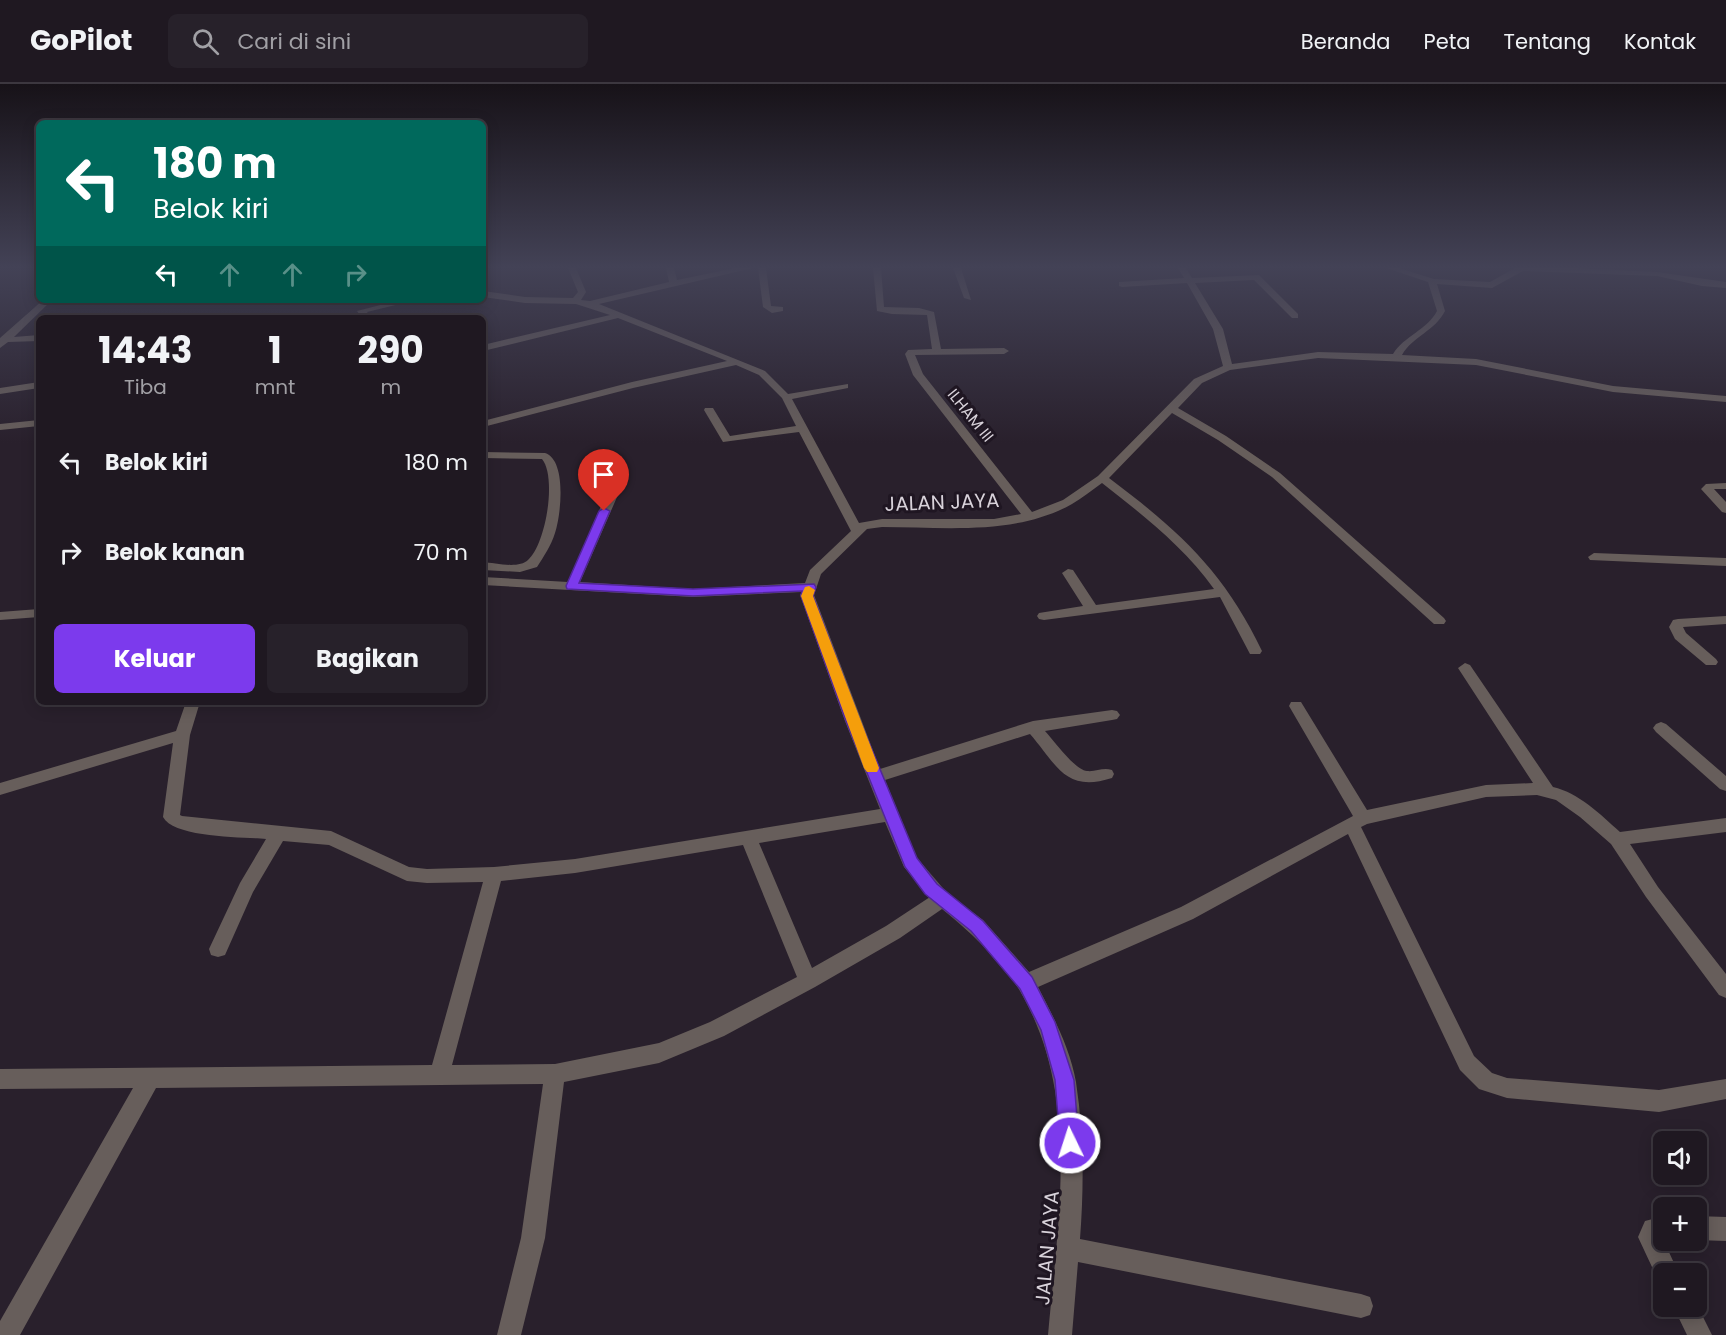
<!DOCTYPE html>
<html lang="id">
<head>
<meta charset="utf-8">
<style>
  body { margin:0; font-family:Poppins,sans-serif; background:#27212a; color:#f1f3f6; height:100vh; display:flex; flex-direction:column; font-size:22px; white-space:nowrap }
  * { box-sizing:border-box; margin:0 }
  p { font-size:20px; color:#a1a0a5 }
  .icon { flex:none; width:33px; height:33px; fill:none; stroke:currentColor; stroke-width:2; stroke-linecap:round; stroke-linejoin:round }
  .map { position:relative; flex:1; overflow:hidden }
  .sheet { position:absolute; left:36px; top:231px; width:450px; height:390px; display:flex; flex-direction:column; background:#1f1821; border-radius:9px; box-shadow:0 3px 15px #0003,0 0 0 2px #3c373f }
  .sheet>* { flex:none }
  .top-card { position:absolute; left:36px; top:36px; width:450px; height:183px; border-radius:9px; box-shadow:0 3px 15px #0003,0 0 0 2px #3c373f; background:#00695c; color:#fff; overflow:hidden }
  .tools { position:absolute; left:1653px; top:1047px; display:grid; gap:12px }
  .tools a { display:grid; place-items:center; width:54px; height:54px; border-radius:9px; background:#1f1821; box-shadow:0 3px 15px #0003,0 0 0 2px #3c373f; font-size:30px }
  .pin { position:absolute; display:grid; place-items:center; width:51px; height:51px; color:#fff; margin:-62px -26px; border-radius:50% 50% 50% 0; rotate:-45deg; box-shadow:0 0 6px #0007 }
  .pin .icon { rotate:45deg }
  .me { position:absolute; width:66px; margin:-33px; rotate:356deg; stroke-linejoin:round; filter:drop-shadow(0 0 4px #0008) }
  .turn { display:flex; align-items:center; gap:21px; height:126px; padding:0 18px; font-size:27px }
  .turn .icon { width:78px; height:78px; stroke-width:2.5 }
  .turn b { display:block; font-size:42px; line-height:51px }
  .lanes { display:flex; align-items:center; height:57px; padding:0 18px; background:#0003; justify-content:center; gap:30px; direction:ltr }
  .lanes .off { opacity:.35 }
  .eta { display:flex; justify-content:space-evenly; align-items:center; height:102px; text-align:center }
  .eta b { font-size:36px; font-weight:700; line-height:42px }
  .action { display:flex; gap:12px; margin-top:auto; padding:12px 18px }
  .action a { flex:1; height:69px; border-radius:9px; background:#7c3aed; color:#fff; font-size:24px; font-weight:700; line-height:69px; text-align:center }
  .action a+a { background:#27212a; color:#f1f3f6 }
  ul { padding:0; list-style:none }
  li { display:flex; align-items:center; gap:18px; height:90px; padding:0 18px }
  li div { flex:1 }
  li b { display:block; font-size:22px }
  li em { font-style:normal }
  header { display:flex; align-items:center; gap:36px; box-sizing:border-box; height:84px; padding:0 30px; background:#1f1821; border-bottom:2px solid #3c373f }
  header strong { font-size:28px }
  nav { display:flex; gap:33px; margin-inline-start:auto; font-size:21px }
  .search { width:420px; height:54px; background:#27212a; display:flex; align-items:center; gap:15px; box-sizing:border-box; padding:0 21px; border-radius:9px; color:#a1a0a5; font-size:22px }
  .map>svg:first-child { display:block }
  .lines { fill:none; stroke-linecap:round; stroke-linejoin:round }
  .minor { fill:#675e5b; fill-rule:evenodd }
  .route { fill:#7c3aed; stroke:#51269a; stroke-width:1.5 }
  .slow { fill:#f59e0b }
  .labels { text-anchor:middle; stroke-width:6; stroke-linejoin:round; paint-order:stroke }
  .far-street-label { font-size:16px; fill:#d8d2da; stroke:#1f1622 }
  .street-label { font-size:20px; fill:#d8d2da; stroke:#1f1622 }
</style>
</head>
<body>
<header>
<strong>GoPilot</strong>
<div class="search"><svg class="icon" aria-label="search" viewBox="0 0 24 24"><circle cx="10" cy="10" r="6"/><path d="M15 15l6 6"/></svg>Cari di sini</div>
<nav><a>Beranda</a><a>Peta</a><a>Tentang</a><a>Kontak</a></nav>
</header>
<div class="map">
<svg width="1726" height="1251" viewBox="0 0 1726 1251">
  <rect width="100%" height="100%" fill="#29202c"/>
  <g class="lines">
    <path class="minor" d="M568,184H576L586,208L581,216L590,217L669,198L666,184H674L677,196L735,184H753L599,220L765,287L788,310L848,300V304L792,315L859,439L882,435H994L1021,430L913,291L905,270L908,266L932,265L927,231L892,230L877,227L873,184H881L884,223L919,224L934,228L941,265L1004,264L1009,267L1004,270L915,271L923,290L1032,428L1063,416L1098,392L1194,295L1223,282L1213,245L1187,199L1122,203L1119,202V198L1184,194L1178,184H1186L1192,194L1259,191L1298,230V234H1292L1254,196L1195,199L1223,245L1232,280L1318,268L1393,270C1404,252 1427,246 1437,227L1428,198L1386,184H1399L1434,195L1490,198L1515,184H1574L1657,188L1726,198V204L1702,202L1657,192L1523,187L1492,204L1437,200L1445,227C1435,247 1413,252 1402,271L1476,275L1613,302L1726,312V318L1613,308L1476,281L1318,274L1230,286L1202,299L1178,324L1226,352L1280,389L1444,534L1446,537L1444,540H1434L1272,393L1218,356L1172,329L1109,394C1178,446 1224,487 1262,567L1260,570H1250L1220,513L1044,536L1039,535L1037,532L1039,529L1083,522L1062,489L1068,485L1073,486L1096,521L1214,505C1184,463 1143,431 1102,399C1092,406 1082,414 1072,420C1015,452 944,443 882,443L867,445L821,490L814,511L880,685L1033,637L1112,626L1117,627L1120,631L1117,635L1112,636L1045,647C1054,657 1075,686 1087,687C1096,688 1103,683 1112,686L1114,690L1112,694C1065,709 1057,681 1030,650L885,696L917,774L948,810L983,836L1029,888L1181,823L1353,732L1289,622L1291,618H1301L1367,726L1486,701L1533,699L1458,584L1465,579L1470,581L1553,703C1579,709 1600,730 1620,748L1726,734V748L1630,760L1658,803L1726,890V914L1719,911L1646,813L1611,760L1580,733L1556,716L1537,711L1486,713L1367,740L1361,743L1474,972L1492,989L1507,994L1659,1006L1726,995V1015L1659,1028L1507,1014L1479,1005L1460,986L1348,750L1193,835L1038,903C1053,932 1070,964 1076,998C1084,1050 1084,1103 1080,1155L1361,1210L1370,1213L1373,1222L1370,1231L1361,1234L1078,1178L1072,1251H1048C1058,1137 1081,1011 1020,907C1004,879 967,845 942,825L900,854L815,903L724,952L659,979L564,998L545,1154L521,1251H497L521,1154L543,1000L156,1004L20,1251H0V1237L133,1004L0,1005V985L432,981L483,798L427,799L407,797L329,761L283,757L253,808L225,871L218,873L211,871L209,865L240,799L266,755C243,753 174,754 163,733L173,659L0,711V699L176,647L186,618H200L190,651L180,731L182,732L331,747L409,783L427,785L494,783L575,775L880,725L845,637L800,511L802,508L693,513L483,501V493L568,498L612,397L618,394L624,397L580,498L693,505L805,499L810,486L851,447L799,348L723,358L704,326L705,324H713L730,352L796,342L782,314L759,291L736,281L633,304L483,343V337L632,298L727,277L618,234L483,267V261L610,231L576,220L525,219L483,213V207L525,213L573,214L578,208ZM885,738L904,783L930,813L886,842L812,884L759,759ZM743,761L797,893L710,938L659,959L555,980L452,981L501,797L575,789Z
      M758,184H766L771,222L783,223V227L772,229L763,223Z
      M953,184H961L971,216L964,214Z
      M43,216H52L14,253L39,251V257L8,258L0,264V254Z
      M400,216H416L367,228L371,234H362L357,227Z
      M39,298V304L0,310V304Z
      M39,336V342L0,346V340Z
      M483,368L545,369C567,376 561,431 555,449C551,462 544,472 537,483L520,488L483,486V478C495,479 519,485 528,476C546,460 557,393 542,375L483,374Z
      M1726,399V405H1714L1726,418V429L1722,428L1701,405L1706,400Z
      M1594,469L1726,474V482L1590,476L1588,473Z
      M39,525V533L0,536V528Z
      M1726,532V540L1683,543L1686,549L1716,575L1718,578L1716,581H1706L1675,555L1669,543L1673,536L1678,535Z
      M1661,638L1666,640L1726,692V707L1720,705L1656,648L1653,644L1656,640Z
      M1664,1132L1663,1155L1679,1190H1664V1200L1659,1198L1638,1153L1645,1137Z
      M1696,1132L1726,1133V1157L1696,1156Z
      M1696,1219L1712,1251H1687L1673,1222H1696Z"/>
  </g>
  <linearGradient id="sky" x2="0" y2="1"><stop stop-color="#171218"/><stop offset="0.51" stop-color="#434256"/><stop offset="1" stop-color="#434256" stop-opacity="0"/></linearGradient>
  <rect width="1726" height="359" fill="url(#sky)"/>
  <path class="route" d="M604,424L610,427L579,499L693,505L814,500L816,503L813,512L860,637L917,774L937,800L983,837L1032,893L1055,938L1074,996L1079,1059L1076,1066L1070,1068L1063,1066L1060,1059L1055,996L1041,946L1020,905L971,847L925,810L905,783L846,637L801,512L802,507L693,512L567,505L566,502L599,427Z"/>
  <path class="slow" d="M809,502L815,506L813,512L879,684L877,688H867L864,684L801,512L805,503Z"/>
  <g class="labels">
    <g class="far-street-label">
      <text transform="translate(971 331) rotate(51)" y="6">ILHAM III</text>
    </g>
    <g class="street-label">
      <text transform="translate(942 418) rotate(-2)" y="7">JALAN JAYA</text>
      <text transform="translate(1047 1164) rotate(-85)" y="7">JALAN JAYA</text>
    </g>
  </g>
</svg>
<div class="tools">
<a><svg class="icon" aria-label="sound" viewBox="0 0 24 24"><path d="M4 9h4l5-4v14l-5-4H4zM17 9q2 3 0 6"/></svg></a>
<a>+</a>
<a>−</a>
</div>
<div class="pin" style="left:604px;top:427px;background:#d93025"><svg class="icon" aria-label="arrive" viewBox="0 0 24 24"><path d="M6 21V4h12l-3 4 3 4H6"/></svg></div>
<svg class="me" style="left:1070px;top:1059px" viewBox="-20 -20 40 40"><circle r="17" fill="#7c3aed" stroke="#fff" stroke-width="3"/><path d="M0-11L8 9 0 5-8 9z" fill="#fff"/></svg>
<div class="top-card">
<div class="turn"><svg class="icon" aria-label="left" viewBox="0 0 24 24"><path d="M17 20v-9H6M10 6l-5 5 5 5"/></svg><div><b>180 m</b>Belok kiri</div></div>
<div class="lanes"><svg class="icon" aria-label="left" viewBox="0 0 24 24"><path d="M17 20v-9H6M10 6l-5 5 5 5"/></svg><svg class="icon off" aria-label="ahead" viewBox="0 0 24 24"><path d="M12 20V5M6 11l6-6 6 6"/></svg><svg class="icon off" aria-label="ahead" viewBox="0 0 24 24"><path d="M12 20V5M6 11l6-6 6 6"/></svg><svg class="icon off" aria-label="right" viewBox="0 0 24 24"><path d="M7 20v-9h11M14 6l5 5-5 5"/></svg></div>
</div>
<section class="sheet">
<div class="eta">
<div><b>14:43</b><p>Tiba</p></div>
<div><b>1</b><p>mnt</p></div>
<div><b>290</b><p>m</p></div>
</div>
<ul>
<li><svg class="icon" aria-label="left" viewBox="0 0 24 24"><path d="M17 20v-9H6M10 6l-5 5 5 5"/></svg><div><b>Belok kiri</b></div><em>180 m</em></li>
<li><svg class="icon" aria-label="right" viewBox="0 0 24 24"><path d="M7 20v-9h11M14 6l5 5-5 5"/></svg><div><b>Belok kanan</b></div><em>70 m</em></li>
</ul>
<div class="action"><a>Keluar</a><a>Bagikan</a></div>
</section>
</div>
</body>
</html>
